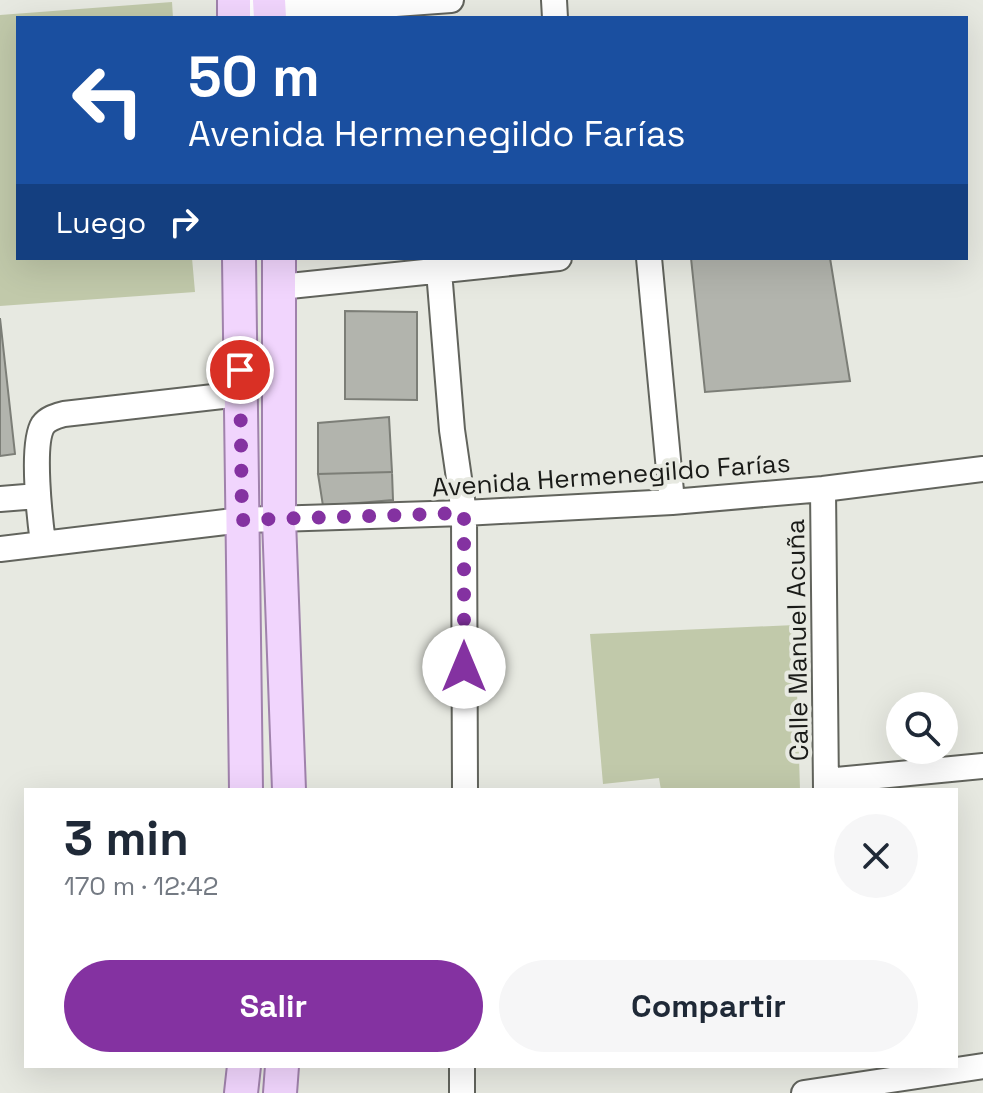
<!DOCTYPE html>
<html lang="es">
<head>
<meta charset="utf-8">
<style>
  body { margin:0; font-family:"Space Grotesk",sans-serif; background:#f6f6f7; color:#1f2937; height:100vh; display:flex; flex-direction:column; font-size:30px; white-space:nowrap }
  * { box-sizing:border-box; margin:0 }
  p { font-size:26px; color:#747a83 }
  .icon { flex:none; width:44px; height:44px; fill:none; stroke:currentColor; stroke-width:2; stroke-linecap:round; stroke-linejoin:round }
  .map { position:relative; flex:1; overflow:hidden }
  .sheet { position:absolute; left:24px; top:788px; width:934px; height:280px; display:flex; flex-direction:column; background:#fff; border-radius:0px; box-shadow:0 8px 32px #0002 }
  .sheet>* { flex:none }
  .hud { position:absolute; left:16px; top:16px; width:952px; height:244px; border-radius:0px; box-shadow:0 8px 32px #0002; background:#1a4fa0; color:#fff; overflow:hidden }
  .tools { position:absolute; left:886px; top:692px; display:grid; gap:16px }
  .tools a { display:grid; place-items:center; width:72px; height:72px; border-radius:50%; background:#fff; box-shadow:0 8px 32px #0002; font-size:40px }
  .pin { position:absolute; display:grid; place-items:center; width:68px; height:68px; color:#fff; margin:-34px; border:4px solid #fff; border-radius:50%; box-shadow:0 2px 8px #0007 }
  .me { position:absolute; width:88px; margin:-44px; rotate:0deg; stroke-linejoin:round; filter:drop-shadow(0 0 6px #0008) }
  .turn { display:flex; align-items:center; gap:28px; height:168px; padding:0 40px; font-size:36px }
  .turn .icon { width:104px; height:104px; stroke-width:2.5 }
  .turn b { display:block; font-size:56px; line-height:68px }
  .then { display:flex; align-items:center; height:76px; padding:0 40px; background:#0003; gap:16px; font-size:30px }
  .round { display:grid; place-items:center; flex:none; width:84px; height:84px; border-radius:42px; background:#f6f6f7 }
  .overview { display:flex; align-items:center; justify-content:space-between; height:136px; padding:0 40px }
  h1 { font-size:48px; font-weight:700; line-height:60px }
  .cta { display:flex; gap:16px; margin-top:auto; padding:16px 40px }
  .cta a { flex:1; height:92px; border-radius:48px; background:#8432a1; color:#fff; font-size:32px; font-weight:700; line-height:92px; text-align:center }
  .cta a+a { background:#f6f6f7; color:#1f2937 }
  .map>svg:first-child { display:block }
  .green { fill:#c1c9aa }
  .building { fill:#b2b4ad; stroke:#7c7e77; stroke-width:2 }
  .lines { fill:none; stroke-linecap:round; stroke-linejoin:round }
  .minor-casing { stroke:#62645d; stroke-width:28 }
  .major-casing { stroke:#a082ac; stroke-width:36 }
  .minor { stroke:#fff; stroke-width:24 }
  .major { stroke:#f1d5fd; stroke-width:32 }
  .route { stroke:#8432a1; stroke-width:14; stroke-dasharray:0 25.2 }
  .labels { text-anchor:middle; stroke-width:8; stroke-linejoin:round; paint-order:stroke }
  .street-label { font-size:26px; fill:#1a1b18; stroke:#e7e9e1 }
</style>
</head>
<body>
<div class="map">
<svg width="983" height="1093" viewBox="0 0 983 1093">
  <rect width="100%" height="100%" fill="#e7e9e1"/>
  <path class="green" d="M172,2L173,18H18V258H192L195,292L0,306V15Z
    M795,625L800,790H661L659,778L603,784L590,634Z"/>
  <path class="building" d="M691,258H830L850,381L705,392Z
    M345,311L417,312V400L345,399Z
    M0,318L15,454L0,456Z
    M389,417L392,472L318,474V423Z
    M392,472L393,500L323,506L318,474Z"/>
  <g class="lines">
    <defs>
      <path id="minor" d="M554,0L555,18
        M252,9L340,8L451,0
        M649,258L672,502
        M439,271L452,430L464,513L465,790
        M280,287L559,258
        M823,489L826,790
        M0,499L38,496
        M43,543C40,520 31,444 43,425C48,418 57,416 64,414L240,394
        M0,549L242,520L464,513L672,502L823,489L983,469
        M826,781L983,766
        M462,1093V1066
        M804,1093L983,1066"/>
      <path id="major" d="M234,0V18
        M269,0L270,18
        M239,258L246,790
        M279,258V520L289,790
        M241,1093L244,1066
        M280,1093L282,1066"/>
    </defs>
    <use href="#minor" class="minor-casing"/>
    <use href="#major" class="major-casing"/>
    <use href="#minor" class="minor"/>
    <use href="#major" class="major"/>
  </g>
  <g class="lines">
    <path class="route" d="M240,370L242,520L464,513V667"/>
  </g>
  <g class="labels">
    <g class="street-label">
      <text transform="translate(611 475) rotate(-4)" y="9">Avenida Hermenegildo Farías</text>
      <text transform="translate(797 640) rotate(-91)" y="9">Calle Manuel Acuña</text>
    </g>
  </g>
</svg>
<div class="tools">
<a><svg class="icon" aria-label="search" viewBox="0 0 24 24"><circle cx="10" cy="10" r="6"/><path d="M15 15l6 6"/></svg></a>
</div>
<div class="pin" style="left:240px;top:370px;background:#d93025"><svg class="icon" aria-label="arrive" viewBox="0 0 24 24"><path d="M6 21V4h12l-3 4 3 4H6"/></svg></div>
<svg class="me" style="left:464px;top:667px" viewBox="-20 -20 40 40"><circle r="19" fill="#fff"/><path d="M0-13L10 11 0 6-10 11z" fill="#8432a1"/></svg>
<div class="hud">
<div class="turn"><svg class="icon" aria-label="left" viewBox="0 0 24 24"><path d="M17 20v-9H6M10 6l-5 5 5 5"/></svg><div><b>50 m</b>Avenida Hermenegildo Farías</div></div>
<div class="then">Luego<svg class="icon" aria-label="right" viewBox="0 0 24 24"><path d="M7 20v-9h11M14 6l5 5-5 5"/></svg></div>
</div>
<section class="sheet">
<div class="overview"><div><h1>3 min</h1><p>170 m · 12:42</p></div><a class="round"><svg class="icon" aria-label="close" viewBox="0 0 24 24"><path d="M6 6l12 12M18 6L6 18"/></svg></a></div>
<div class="cta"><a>Salir</a><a>Compartir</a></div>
</section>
</div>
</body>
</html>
